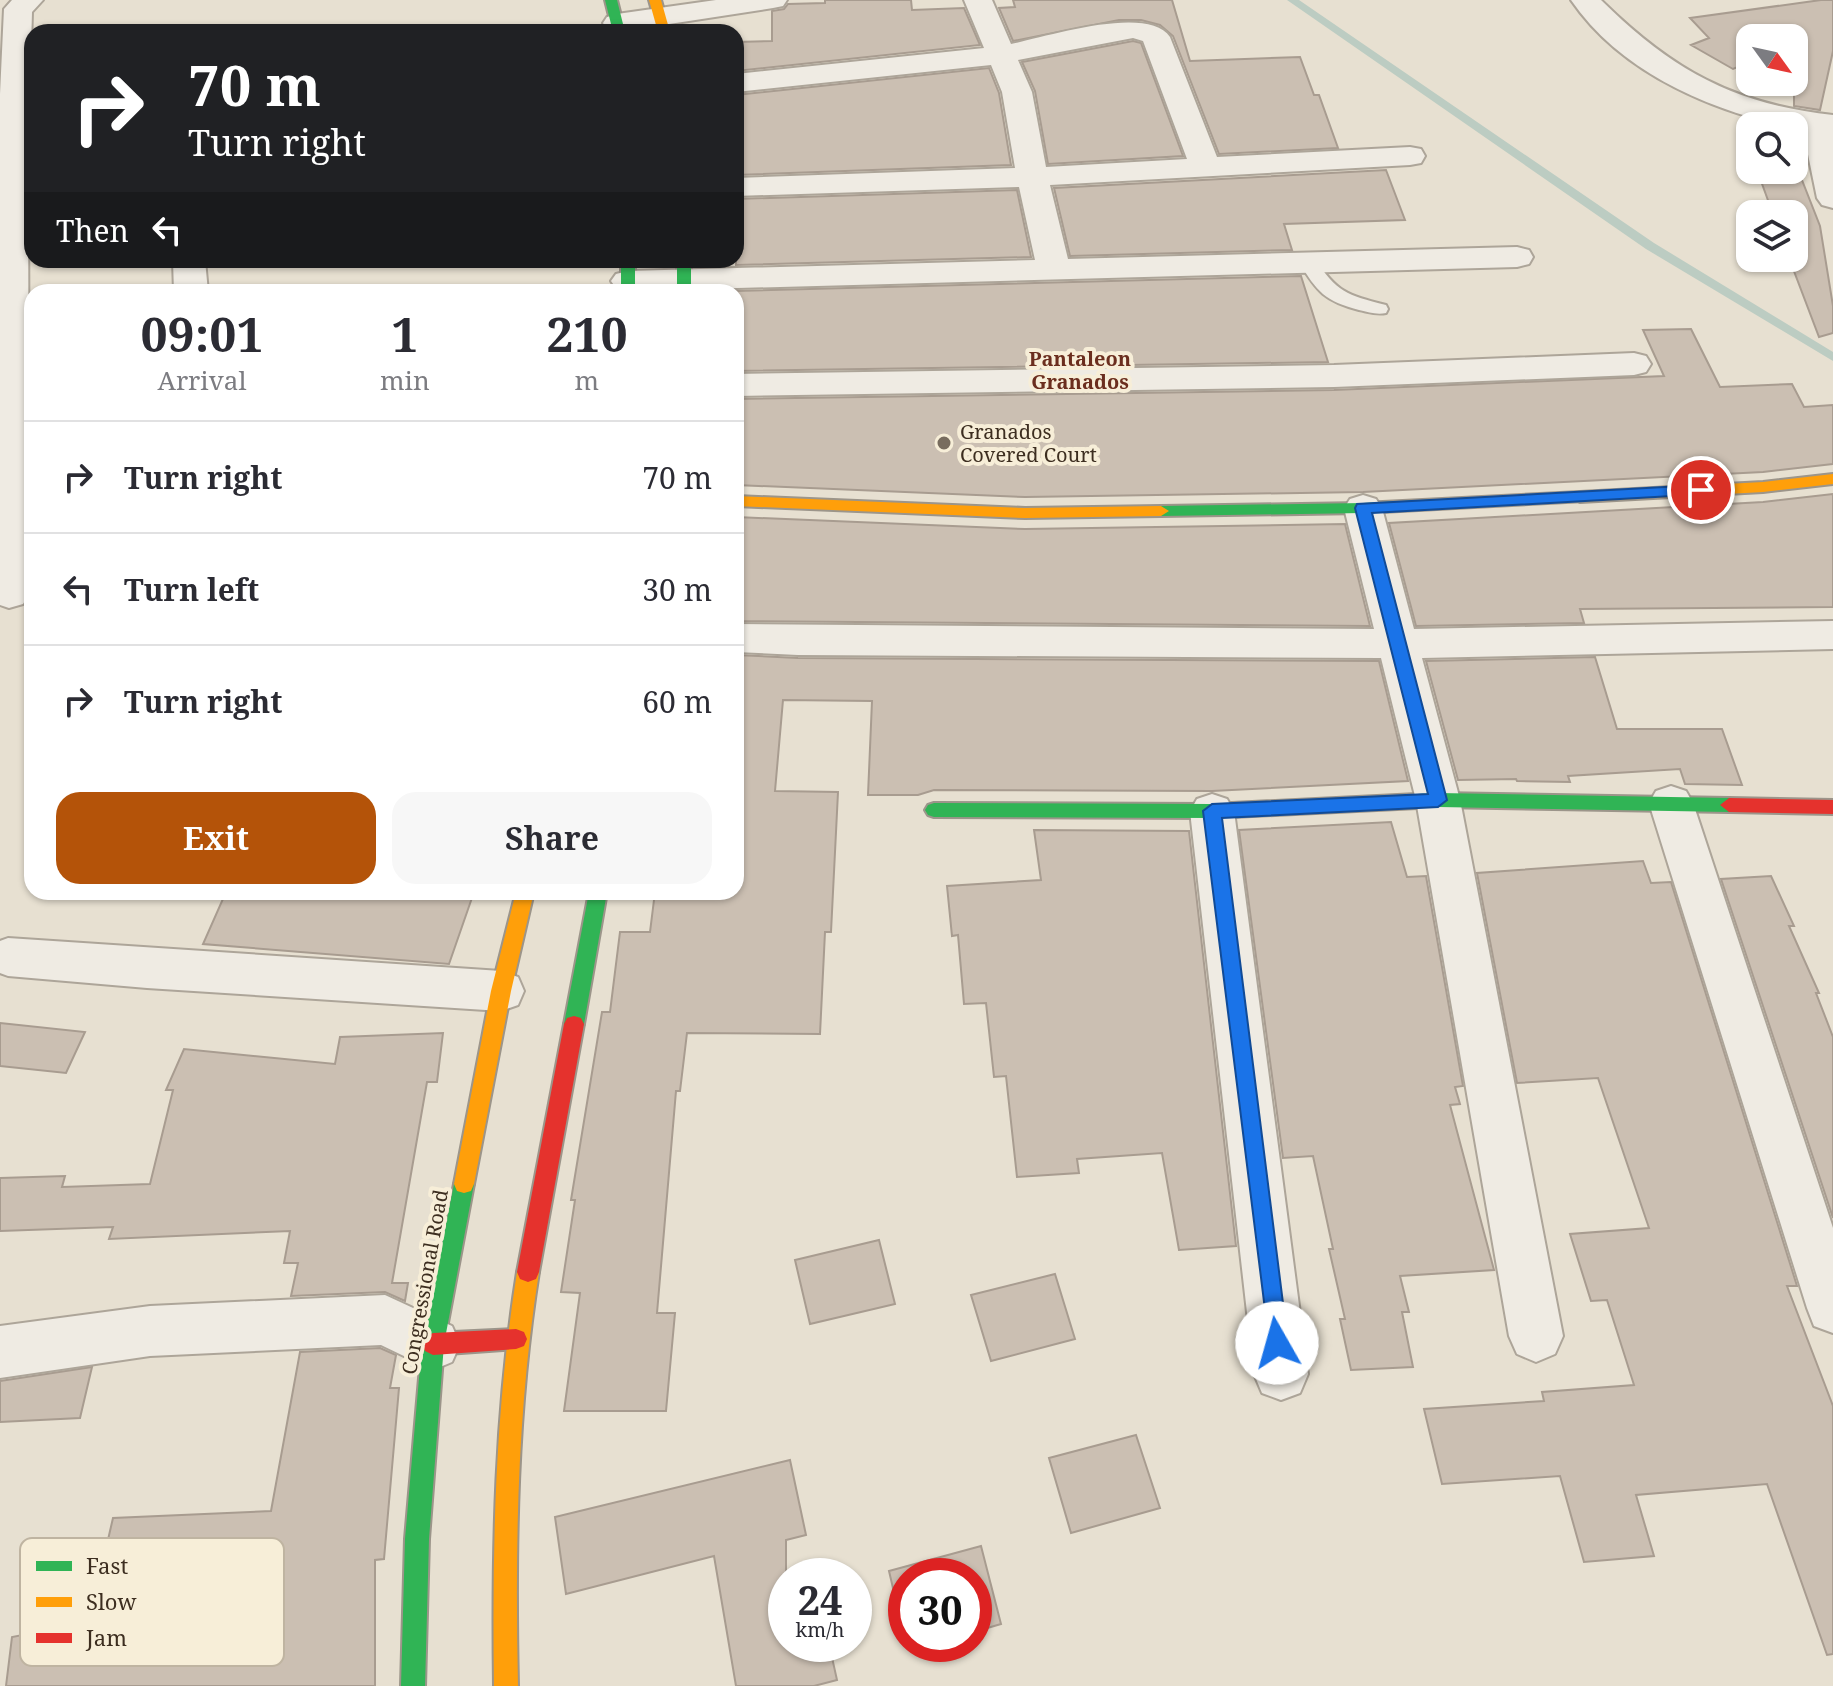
<!DOCTYPE html>
<html lang="en">
<head>
<meta charset="utf-8">
<style>
  body { margin:0; font-family:"Noto Serif",serif; background:#f7f7f7; color:#2b2b33; height:100vh; display:flex; flex-direction:column; font-size:30px; white-space:nowrap }
  * { box-sizing:border-box; margin:0 }
  p { font-size:26px; color:#7c7c81 }
  .icon { flex:none; width:44px; height:44px; fill:none; stroke:currentColor; stroke-width:2; stroke-linecap:round; stroke-linejoin:round }
  .map { position:relative; flex:1; overflow:hidden }
  .sheet { position:absolute; left:24px; top:284px; width:720px; height:616px; display:flex; flex-direction:column; background:#fff; border-radius:24px; box-shadow:0 2px 6px #0004 }
  .sheet>* { flex:none }
  .banner { position:absolute; left:24px; top:24px; width:720px; height:244px; border-radius:24px; box-shadow:0 2px 6px #0004; background:#202124; color:#fff; overflow:hidden }
  .needle { width:52px; rotate:123deg }
  .tools { position:absolute; left:1736px; top:24px; display:grid; gap:16px }
  .tools a { display:grid; place-items:center; width:72px; height:72px; border-radius:16px; background:#fff; box-shadow:0 2px 6px #0004; font-size:40px }
  .speed { position:absolute; left:768px; top:1558px; display:flex; gap:16px; font-size:40px; font-weight:700; text-align:center }
  .speed>* { display:grid; place-content:center; width:104px; height:104px; border-radius:50%; background:#fff; box-shadow:0 2px 6px #0004; line-height:1 }
  .speed small { font-size:20px; font-weight:400 }
  .speed .limit { border:12px solid #d22; background:#fff; color:#111 }
  .pin { position:absolute; display:grid; place-items:center; width:68px; height:68px; color:#fff; margin:-34px; border:4px solid #fff; border-radius:50%; box-shadow:0 2px 8px #0007 }
  .me { position:absolute; width:88px; margin:-44px; rotate:353deg; stroke-linejoin:round; filter:drop-shadow(0 0 6px #0008) }
  .turn { display:flex; align-items:center; gap:28px; height:168px; padding:0 32px; font-size:36px }
  .turn .icon { width:104px; height:104px; stroke-width:2.5 }
  .turn b { display:block; font-size:56px; line-height:68px }
  .then { display:flex; align-items:center; height:76px; padding:0 32px; background:#0003; gap:16px; font-size:30px }
  .eta { display:flex; justify-content:space-evenly; align-items:center; height:136px; text-align:center }
  .eta b { font-size:48px; font-weight:700; line-height:56px }
  .action { display:flex; gap:16px; margin-top:auto; padding:16px 32px }
  .action a { flex:1; height:92px; border-radius:24px; background:#b45309; color:#fff; font-size:32px; font-weight:700; line-height:92px; text-align:center }
  .action a+a { background:#f7f7f7; color:#2b2b33 }
  ul { padding:0; list-style:none }
  li { display:flex; align-items:center; gap:24px; height:112px; padding:0 32px; border-top:2px solid #e1e1e2 }
  li div { flex:1 }
  li b { display:block; font-size:30px }
  li em { font-style:normal }
  .map>svg:first-child { display:block }
  .lines { fill:none; stroke-linecap:round; stroke-linejoin:round }
  .stream { fill:#bcccc2; fill-rule:evenodd }
  .building { fill:#cbbfb2; stroke:#a89c90; stroke-width:2 }
  .lane-casing { stroke:#ada599; stroke-width:4 }
  .street-casing { stroke:#ada599; stroke-width:4 }
  .fast-casing { stroke:#9c958a; stroke-width:4 }
  .slow-casing { stroke:#9c958a; stroke-width:4 }
  .jam-casing { stroke:#9c958a; stroke-width:4 }
  .lane { fill:#efebe3; fill-rule:evenodd }
  .street { fill:#efebe3; fill-rule:evenodd }
  .fast { fill:#30b455; fill-rule:evenodd }
  .slow { fill:#ff9f0a; fill-rule:evenodd }
  .jam { fill:#e5322d; fill-rule:evenodd }
  .route { fill:#1a73e8; stroke:#114b97; stroke-width:2 }
  .poi-dot { fill:#786c5e; stroke:#f7eed8; stroke-width:3 }
  .labels { text-anchor:middle; stroke-width:8; stroke-linejoin:round; paint-order:stroke }
  .far-quarter-label { font-size:20px; font-weight:bold; fill:#6b2e1e; stroke:#f7eed8 }
  .poi-label { font-size:20px; fill:#3d2e20; stroke:#f7eed8; text-anchor:start }
  .street-label { font-size:20px; fill:#3d2e20; stroke:#f7eed8 }
  .key { fill:#f7eed8; stroke:#bfb4a1; stroke-width:2 }
  .key-label { font-size:22px; fill:#3d2e20 }
</style>
</head>
<body>
<div class="map">
<svg width="1833" height="1686" viewBox="0 0 1833 1686">
  <rect width="100%" height="100%" fill="#e7e0d1"/>
  <g class="lines">
    <path class="stream" d="M1287,0H1299L1654,243L1833,352V361L1646,249Z"/>
  </g>
  <path class="building" d="M825,0H911L912,10L964,8L980,45L736,71V42L772,41V11L784,9L788,4L825,3Z
    M1013,0H1172L1190,61L1300,57L1314,95H1319L1338,148L1219,154L1173,36L1160,25L1141,20H1119L1013,41L999,8L1015,7Z
    M1821,0H1833V51L1820,110L1794,106V38H1750V62L1733,69L1691,45L1709,38L1690,18Z
    M1133,41L1141,43L1183,156L1048,164L1035,91L1022,62Z
    M989,68L999,93L1011,165L736,175V95Z
    M1386,170L1405,220L1284,224L1292,250L1070,256L1054,188Z
    M1757,170H1798L1820,226L1833,306V333L1819,337L1789,258H1794V214H1773Z
    M1017,190L1031,257L736,265V199Z
    M1301,276L1328,362L736,371V291Z
    M1691,329L1720,387L1792,384L1804,407L1833,405V464L1763,472L1363,492L1025,497L736,485V399L1334,390L1664,376L1643,330Z
    M1833,494V607L1580,609L1584,623L1416,626L1389,523L1763,502Z
    M736,517L1025,529L1345,524L1370,626L736,621Z
    M736,655L798,658L1379,661L1408,781L1212,791L934,790L918,795H868L872,701L783,700L775,791L838,792L831,932H825L820,1034L687,1033L680,1091H676L657,1313H675L666,1411H564L580,1293L561,1292L575,1200H571L602,1012H610L620,932H650L655,892H736Z
    M1595,657L1617,729H1722L1742,785L1685,784L1680,769L1568,776L1570,782L1517,781L1516,779L1458,780L1426,661Z
    M1391,822L1407,877L1426,876L1463,1086L1455,1087L1460,1104L1450,1105L1494,1270L1400,1276L1409,1312H1402L1413,1367L1351,1370L1340,1319H1345L1329,1249H1333L1313,1156L1283,1158L1239,830Z
    M1034,830L1189,831L1236,1246L1179,1250L1162,1153L1077,1159L1079,1173L1017,1177L1006,1076L994,1077L986,1003L964,1004L958,935L952,936L947,886L1041,880Z
    M1643,861L1651,883L1671,882L1797,1286H1787L1833,1406V1654L1827,1655L1767,1484L1636,1495L1654,1556L1584,1562L1560,1476L1442,1484L1424,1409L1544,1401L1542,1392L1634,1385L1607,1300L1591,1301L1570,1234L1649,1228L1598,1078L1517,1083L1477,873Z
    M1771,876L1794,926H1789L1819,993H1816L1833,1037V1218L1721,879Z
    M226,892H474L449,964L203,944Z
    M0,1023L85,1032L66,1073L0,1066Z
    M443,1033L437,1082H427L392,1283H408L405,1301L385,1292L291,1296L298,1263H284L290,1231L109,1239L113,1227L0,1231V1178L65,1176L62,1187L150,1184L173,1090H166L184,1049L335,1064L340,1037Z
    M879,1240L895,1304L810,1324L795,1260Z
    M1055,1274L1075,1339L991,1361L971,1295Z
    M380,1348L396,1355L390,1388H399L384,1559L375,1560V1686H6L12,1637L89,1622L113,1518L271,1511L300,1352Z
    M92,1367L80,1418L0,1422V1381Z
    M1136,1435L1160,1508L1071,1533L1049,1458Z
    M790,1460L806,1535L786,1540V1644H829L837,1680L814,1686H736L714,1556L566,1594L555,1517Z
    M981,1546L1001,1624L974,1632V1576H906V1644L889,1571Z"/>
  <g class="lines">
    <defs>
      <path id="lane" d="M1308,257L1314,258C1337,292 1346,295 1386,305L1388,309L1386,313C1376,315 1369,312 1359,310C1325,301 1317,292 1299,262Z"/>
      <path id="street" d="M12,0H43L32,12L28,145L29,594L23,604L9,608L0,605V94L4,9Z
        M716,0H787L783,6L773,8L617,32L607,29L603,23L607,17L617,14Z
        M964,0H992L1011,44C1046,37 1148,4 1170,37L1217,157L1410,147L1421,149L1425,156L1421,163L1410,165L1050,185L1068,259L1517,247L1529,250L1533,257L1529,264L1517,267L628,291L616,288L611,281L616,274L628,271L1035,260L1019,187L736,196V178L1015,168L1002,92L991,65L736,92V74L984,48ZM1133,38L1143,41L1187,159L1046,167L1032,92L1018,60Z
        M1571,0H1601C1672,70 1733,104 1833,115V208L1822,205L1817,198L1803,130C1719,114 1623,76 1571,0Z
        M173,260H205L208,292H174Z
        M1634,353L1646,356L1651,364L1646,372L1634,375L1334,387L736,396V374L1334,365Z
        M1363,495L1376,499L1382,508L1414,629L1833,621V649L1422,658L1460,800L1563,1336L1555,1354L1536,1362L1517,1354L1509,1336L1416,800L1381,658L798,655L736,652V624L1374,629L1344,508L1350,499Z
        M1671,786L1686,791L1693,803L1833,1228V1333L1814,1326L1807,1308L1649,803L1656,791Z
        M1212,794L1227,799L1234,811L1308,1374L1300,1393L1281,1400L1262,1393L1254,1374L1190,811L1197,799Z
        M8,938L501,971L518,977L524,991L518,1005L501,1011L147,988L8,976L0,973V941Z
        M385,1295L452,1326L460,1344L452,1362L433,1370L381,1345L150,1356L0,1378V1326L150,1306Z"/>
      <path id="fast" d="M605,0H617L625,32H613Z
        M621,260H635V292H621Z
        M677,260H691V292H677Z
        M1580,492L1588,497L1585,501L1363,513L1161,516L1153,511L1161,506L1363,503Z
        M1438,793L1729,798L1738,805L1729,812L1438,807L1212,818L934,817L928,815L925,810L928,805L934,803L1212,804Z
        M589,892H607L584,1024L581,1030L574,1032L567,1030L564,1024Z
        M464,1175L471,1177L474,1184L444,1344L429,1539L425,1686H401L405,1539L422,1344L454,1184L457,1177Z"/>
      <path id="slow" d="M649,0H661L670,32H658Z
        M1833,474V484L1763,492L1580,502L1572,497L1580,492L1763,482Z
        M736,496L1025,508L1161,506L1169,511L1161,516L1025,518L736,506Z
        M516,892H534L511,991L474,1184L471,1191L464,1193L457,1191L454,1184L491,991Z
        M528,1262L536,1265L539,1272C517,1410 515,1547 518,1686H494C492,1547 495,1410 517,1272L520,1265Z"/>
      <path id="jam" d="M1729,798L1833,800V814L1729,812L1720,805Z
        M574,1016L581,1018L584,1024L539,1272L536,1279L528,1282L520,1279L517,1272L564,1024L567,1018Z
        M516,1329L524,1332L527,1339L524,1346L516,1349L433,1355L425,1351L422,1344L425,1337L433,1333Z"/>
    </defs>
    <use href="#lane" class="lane-casing"/>
    <use href="#street" class="street-casing"/>
    <use href="#fast" class="fast-casing"/>
    <use href="#slow" class="slow-casing"/>
    <use href="#jam" class="jam-casing"/>
    <use href="#lane" class="lane"/>
    <use href="#street" class="street"/>
    <use href="#fast" class="fast"/>
    <use href="#slow" class="slow"/>
    <use href="#jam" class="jam"/>
  </g>
  <path class="route" d="M1701,485L1707,486V494L1372,513L1447,800L1438,807L1222,818L1288,1343L1285,1350L1277,1353L1270,1350L1203,811L1212,804L1428,794L1355,508L1357,504Z"/>
  <circle class="poi-dot" cx="944" cy="443" r="8"/>
  <g class="labels">
    <g class="far-quarter-label">
      <text x="1080" y="366">Pantaleon<tspan x="1080" dy="23">Granados</tspan></text>
    </g>
    <g class="poi-label">
      <text x="960" y="439">Granados<tspan x="960" dy="23">Covered Court</tspan></text>
    </g>
    <g class="street-label">
      <text transform="translate(425 1282) rotate(-80)" y="7">Congressional Road</text>
    </g>
  </g>
  <rect x="20" y="1538" width="264" height="128" rx="12" class="key"/>
  <rect x="36" y="1561" width="36" height="10" fill="#30b455"/>
  <rect x="36" y="1597" width="36" height="10" fill="#ff9f0a"/>
  <rect x="36" y="1633" width="36" height="10" fill="#e5322d"/>
  <g class="key-label">
    <text x="86" y="1574">Fast</text>
    <text x="86" y="1610">Slow</text>
    <text x="86" y="1646">Jam</text>
  </g>
</svg>
<div class="tools">
<a><svg class="needle" viewBox="-14 -14 28 28"><path d="M0-13l5 13h-10z" fill="#e53935"/><path d="M0 13l5-13h-10z" fill="#7c7c81"/></svg></a>
<a><svg class="icon" aria-label="search" viewBox="0 0 24 24"><circle cx="10" cy="10" r="6"/><path d="M15 15l6 6"/></svg></a>
<a><svg class="icon" aria-label="layers" viewBox="0 0 24 24"><path d="M12 4l9 5-9 5-9-5zM3 14l9 5 9-5"/></svg></a>
</div>
<div class="speed"><div>24<small>km/h</small></div><div class="limit">30</div></div>
<div class="pin" style="left:1701px;top:490px;background:#d93025"><svg class="icon" aria-label="arrive" viewBox="0 0 24 24"><path d="M6 21V4h12l-3 4 3 4H6"/></svg></div>
<svg class="me" style="left:1277px;top:1343px" viewBox="-20 -20 40 40"><circle r="19" fill="#fff"/><path d="M0-13L10 11 0 6-10 11z" fill="#1a73e8"/></svg>
<div class="banner">
<div class="turn"><svg class="icon" aria-label="right" viewBox="0 0 24 24"><path d="M7 20v-9h11M14 6l5 5-5 5"/></svg><div><b>70 m</b>Turn right</div></div>
<div class="then">Then<svg class="icon" aria-label="left" viewBox="0 0 24 24"><path d="M17 20v-9H6M10 6l-5 5 5 5"/></svg></div>
</div>
<section class="sheet">
<div class="eta">
<div><b>09:01</b><p>Arrival</p></div>
<div><b>1</b><p>min</p></div>
<div><b>210</b><p>m</p></div>
</div>
<ul>
<li><svg class="icon" aria-label="right" viewBox="0 0 24 24"><path d="M7 20v-9h11M14 6l5 5-5 5"/></svg><div><b>Turn right</b></div><em>70 m</em></li>
<li><svg class="icon" aria-label="left" viewBox="0 0 24 24"><path d="M17 20v-9H6M10 6l-5 5 5 5"/></svg><div><b>Turn left</b></div><em>30 m</em></li>
<li><svg class="icon" aria-label="right" viewBox="0 0 24 24"><path d="M7 20v-9h11M14 6l5 5-5 5"/></svg><div><b>Turn right</b></div><em>60 m</em></li>
</ul>
<div class="action"><a>Exit</a><a>Share</a></div>
</section>
</div>
</body>
</html>
